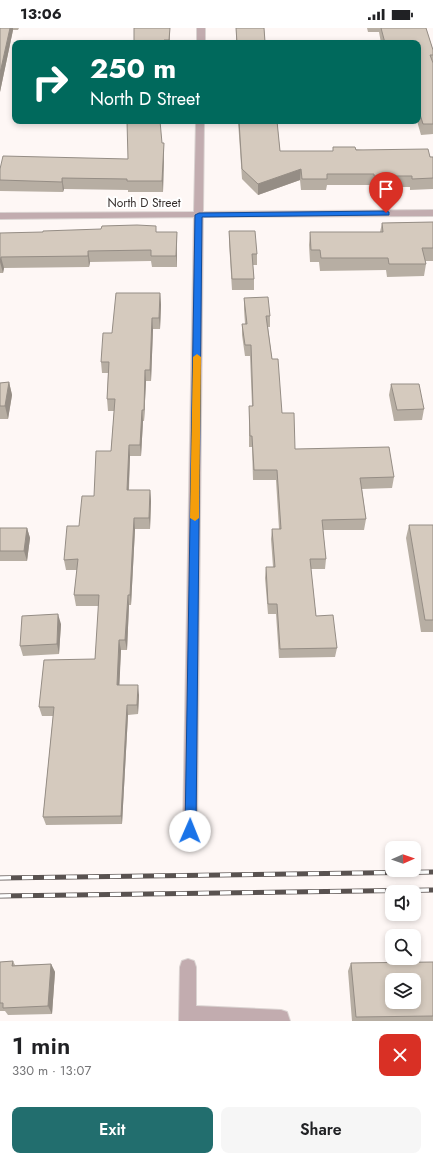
<!DOCTYPE html>
<html lang="en">
<head>
<meta charset="utf-8">
<style>
  body { margin:0; font-family:Jost,sans-serif; background:#f6f6f6; color:#202124; height:100vh; display:flex; flex-direction:column; font-size:15px; white-space:nowrap }
  * { box-sizing:border-box; margin:0 }
  p { font-size:13px; color:#757577 }
  .icon { flex:none; width:22px; height:22px; fill:none; stroke:currentColor; stroke-width:2; stroke-linecap:round; stroke-linejoin:round }
  .map { position:relative; height:993px; overflow:hidden }
  .side { display:flex; flex-direction:column; background:#fff; flex:1 }
  .side>* { flex:none }
  .top-card { position:absolute; left:12px; top:12px; width:409px; height:84px; border-radius:8px; box-shadow:0 2px 6px #0003; background:#00695c; color:#fff; overflow:hidden }
  .needle { width:26px; rotate:88deg }
  .tools { position:absolute; left:385px; top:813px; display:grid; gap:8px }
  .tools a { display:grid; place-items:center; width:36px; height:36px; border-radius:8px; background:#fff; box-shadow:0 2px 6px #0003; font-size:20px }
  .pin { position:absolute; display:grid; place-items:center; width:34px; height:34px; color:#fff; margin:-41px -17px; border-radius:50% 50% 50% 0; rotate:-45deg; box-shadow:0 0 4px #0007 }
  .pin .icon { rotate:45deg }
  .me { position:absolute; width:44px; margin:-22px; rotate:1deg; stroke-linejoin:round; filter:drop-shadow(0 0 3px #0008) }
  .turn { display:flex; align-items:center; gap:14px; height:84px; padding:0 12px; font-size:18px }
  .turn .icon { width:52px; height:52px; stroke-width:2.5 }
  .turn b { display:block; font-size:28px; line-height:34px }
  .round { display:grid; place-items:center; flex:none; width:42px; height:42px; border-radius:8px; background:#f6f6f6 }
  .head { display:flex; align-items:center; justify-content:space-between; height:68px; padding:0 12px }
  h1 { font-size:24px; font-weight:600; line-height:30px }
  .action { display:flex; gap:8px; margin-top:auto; padding:8px 12px }
  .action a { flex:1; height:46px; border-radius:8px; background:#226e6e; color:#fff; font-size:16px; font-weight:600; line-height:46px; text-align:center }
  .action a+a { background:#f6f6f6; color:#202124 }
  .status { display:flex; justify-content:space-between; align-items:center; height:28px; padding:0 20px; background:#fff; direction:ltr }
  .status svg { height:11px; fill:currentColor }
  .map>svg:first-child { display:block }
  .lines { fill:none; stroke-linecap:round; stroke-linejoin:round }
  .minor-casing { stroke:#dad3d1; stroke-width:2 }
  .minor { fill:#c2acaf; fill-rule:evenodd }
  .rail-casing { stroke:#595250; stroke-width:5 }
  .rail { stroke:#fff; stroke-width:3.5; stroke-dasharray:11; stroke-linecap:butt }
  .wall { fill:#b7aea3 }
  .shaded-wall { fill:#958d85 }
  .building { fill:#d5cabe; stroke:#958d85; fill-rule:evenodd }
  .route { fill:#1a73e8; stroke:#114b97 }
  .slow { fill:#f59e0b }
  .labels { text-anchor:middle; stroke-width:4; stroke-linejoin:round; paint-order:stroke }
  .far-street-label { font-size:12px; fill:#37302e; stroke:#fff }
</style>
</head>
<body>
<div class="status"><b>13:06</b><svg viewBox="0 0 49 12"><path d="M0 12V9h3v3zM5 12V6h3v6zM10 12V3h3v9zM15 12V0h3v12zM26 1h20v11H26zM47 4h2v5h-2z"/></svg></div>
<div class="map">
<svg width="433" height="993" viewBox="0 0 433 993">
  <rect width="100%" height="100%" fill="#fef7f5"/>
  <g class="lines">
    <defs>
      <path id="minor" d="M197,0H205V15H197Z
        M196,93H204L203,184L433,182V188L203,189L197,803L195,808L190,810L185,808L183,803L194,189L0,191V185L194,184Z
        M188,931L194,933L196,939V978L281,982L287,984L290,993H179L180,939L182,933Z"/>
    </defs>
    <use href="#minor" class="minor-casing"/>
    <use href="#minor" class="minor"/>
    <defs>
      <path id="rail" d="M0,850L433,844
        M0,868L433,862"/>
    </defs>
    <use href="#rail" class="rail-casing"/>
    <use href="#rail" class="rail"/>
  </g>
  <path class="wall" d="M0,0H19L18,2H13L0,64Z
    M134,0H170V15H134Z
    M236,0H264L265,14L285,15H236Z
    M367,0H426L433,22V106L421,107L417,93H418V15H381L379,4H368Z
    M238,93H277L280,123H333V119L433,129V161L410,162V159H372V157H327L326,162H301L300,152L258,167L242,151Z
    M162,115L164,125L163,164H128V162L64,161L63,164L0,163V141L128,131Z
    M433,194V233H425L426,236L424,248L387,249L386,242L320,243L319,234H310L309,217L310,204H380L382,195Z
    M229,203L257,226V237H253L254,251V262H232L229,214Z
    M177,204V239H152L151,233L90,234L89,239L4,240L3,245H0V205Z
    M160,265L161,277L160,301H153L151,353H146L144,393H143L141,428H130L129,462H150L151,473L150,501H135L131,577H129L127,622H121L119,657L139,667L138,686L128,687L122,796L46,797L43,789L53,688H42L39,679L95,631L99,578H76L74,567L77,542H66L64,532L94,468L111,423L114,383H108L107,371L108,345H102L101,334L112,305Z
    M244,270L270,288V299H268L272,331L282,385L295,421L394,449L392,460L362,461L366,491L364,502H323L326,531L325,541H311L316,588L337,620L335,629L279,630L276,586H268L265,550L266,539H273L271,511L272,501H279L276,452H253L252,419H249V378H252L250,328H245L242,307V296H245L244,281Z
    M9,354L12,367L8,391H0V355Z
    M391,356L424,381L422,392L394,393L389,367Z
    M409,497H433V604H421L406,510Z
    M0,500H27L30,510L27,533H0Z
    M61,596L59,626L23,628L20,618Z
    M13,933L15,937L51,936L55,944L52,986L8,987L5,983H0V934Z
    M433,934V993H352L348,943L351,935Z"/>
  <path class="shaded-wall" d="M10,0H13V2L0,64V45Z
    M164,115V125L163,164L162,153Z
    M301,141L300,152L258,167V156Z
    M62,150L64,161L63,164L62,154Z
    M177,204V239L176,228Z
    M88,223L90,234L89,239L88,228Z
    M1,229L4,240L3,245L0,234Z
    M160,265L161,277L160,301L159,290Z
    M152,290L153,301L151,353L150,342Z
    M145,342L146,353L144,393V382Z
    M9,354L12,367L8,391L5,378Z
    M142,382L143,393L141,428L140,417Z
    M129,417L130,428L128,473L127,462Z
    M150,462L151,473L150,501L149,490Z
    M134,490L135,501L131,577L130,567Z
    M27,500L30,510L27,533L24,523Z
    M128,567L129,577L127,622L125,612Z
    M58,586L61,596L59,626L57,616Z
    M119,612L121,622L119,667L117,657Z
    M138,657L139,667L138,686L137,677Z
    M127,677L128,687L122,796L121,788Z
    M51,936L55,944L52,986L48,978Z"/>
  <path class="building" d="M0,0H10L0,45Z
    M134,0H170L169,12H164V15H134Z
    M236,0H264L265,14L285,13V15H237Z
    M381,0H426L433,22V27H430L433,35V96H423L418,80V15H385Z
    M127,93H160L162,115H164L162,153H127V151L62,150V154L0,152V141L3,128L128,131Z
    M239,93H277L280,123H333V119H355L356,122L428,121L430,129H433V150L412,151V148H374V146H327V151H302L301,141L258,156L242,141Z
    M433,194V220H422L426,236H389L388,230H321L320,222H311L310,204H383L382,195Z
    M137,197L156,198V204H177L176,228H151V222L88,223V228L1,229L0,234V205L43,204V203L101,201L102,198Z
    M229,203H255L257,226H252L254,251H232Z
    M116,265H160L159,290H152L150,342H145L144,382H142L140,417H129L127,462H150L149,490H134L130,567H128L125,612H119L117,657H138L137,677H127L121,788L43,789L54,679H39L44,632L95,631L99,567H74L78,531L64,532L67,498H79L82,468H94L96,423H111L115,371H107L109,334H101L103,305H112Z
    M268,269L270,288H266L272,331H278L282,385H294L295,421L389,419L394,449L360,450L366,491L322,492L326,531H310L316,588L333,587L337,620L280,621L277,576H268L266,539H275L272,501H281L277,442H254L252,408H250L249,378H253L251,317H245L242,296H247L244,270Z
    M9,354L5,378H0V355Z
    M391,356H419L424,381L397,382Z
    M409,497H433V592H425Z
    M0,500H27L24,523H0Z
    M58,586L57,616L20,618L22,588Z
    M13,933L12,938L51,936L48,978L3,980V975H0V934Z
    M433,934V988L356,989L351,935ZM392,952H414V974H392Z"/>
  <path class="route" d="M386,183L389,184V187L202,189L196,803L194,807L190,808L186,807L185,803L195,187L199,185Z"/>
  <path class="slow" d="M197,326L201,329L199,490L195,493L190,490L193,329Z"/>
  <g class="labels">
    <g class="far-street-label">
      <text x="144" y="179">North D Street</text>
    </g>
  </g>
</svg>
<div class="tools">
<a><svg class="needle" viewBox="-14 -14 28 28"><path d="M0-13l5 13h-10z" fill="#e53935"/><path d="M0 13l5-13h-10z" fill="#757577"/></svg></a>
<a><svg class="icon" aria-label="sound" viewBox="0 0 24 24"><path d="M4 9h4l5-4v14l-5-4H4zM17 9q2 3 0 6"/></svg></a>
<a><svg class="icon" aria-label="search" viewBox="0 0 24 24"><circle cx="10" cy="10" r="6"/><path d="M15 15l6 6"/></svg></a>
<a><svg class="icon" aria-label="layers" viewBox="0 0 24 24"><path d="M12 4l9 5-9 5-9-5zM3 14l9 5 9-5"/></svg></a>
</div>
<div class="pin" style="left:386px;top:185px;background:#d93025"><svg class="icon" aria-label="arrive" viewBox="0 0 24 24"><path d="M6 21V4h12l-3 4 3 4H6"/></svg></div>
<svg class="me" style="left:190px;top:803px" viewBox="-20 -20 40 40"><circle r="19" fill="#fff"/><path d="M0-13L10 11 0 6-10 11z" fill="#1a73e8"/></svg>
<div class="top-card">
<div class="turn"><svg class="icon" aria-label="right" viewBox="0 0 24 24"><path d="M7 20v-9h11M14 6l5 5-5 5"/></svg><div><b>250 m</b>North D Street</div></div>
</div>
</div>
<section class="side">
<div class="head"><div><h1>1 min</h1><p>330 m · 13:07</p></div><a class="round" style="background:#d93025;color:#fff"><svg class="icon" aria-label="close" viewBox="0 0 24 24"><path d="M6 6l12 12M18 6L6 18"/></svg></a></div>
<div class="action"><a>Exit</a><a>Share</a></div>
</section>
</body>
</html>
